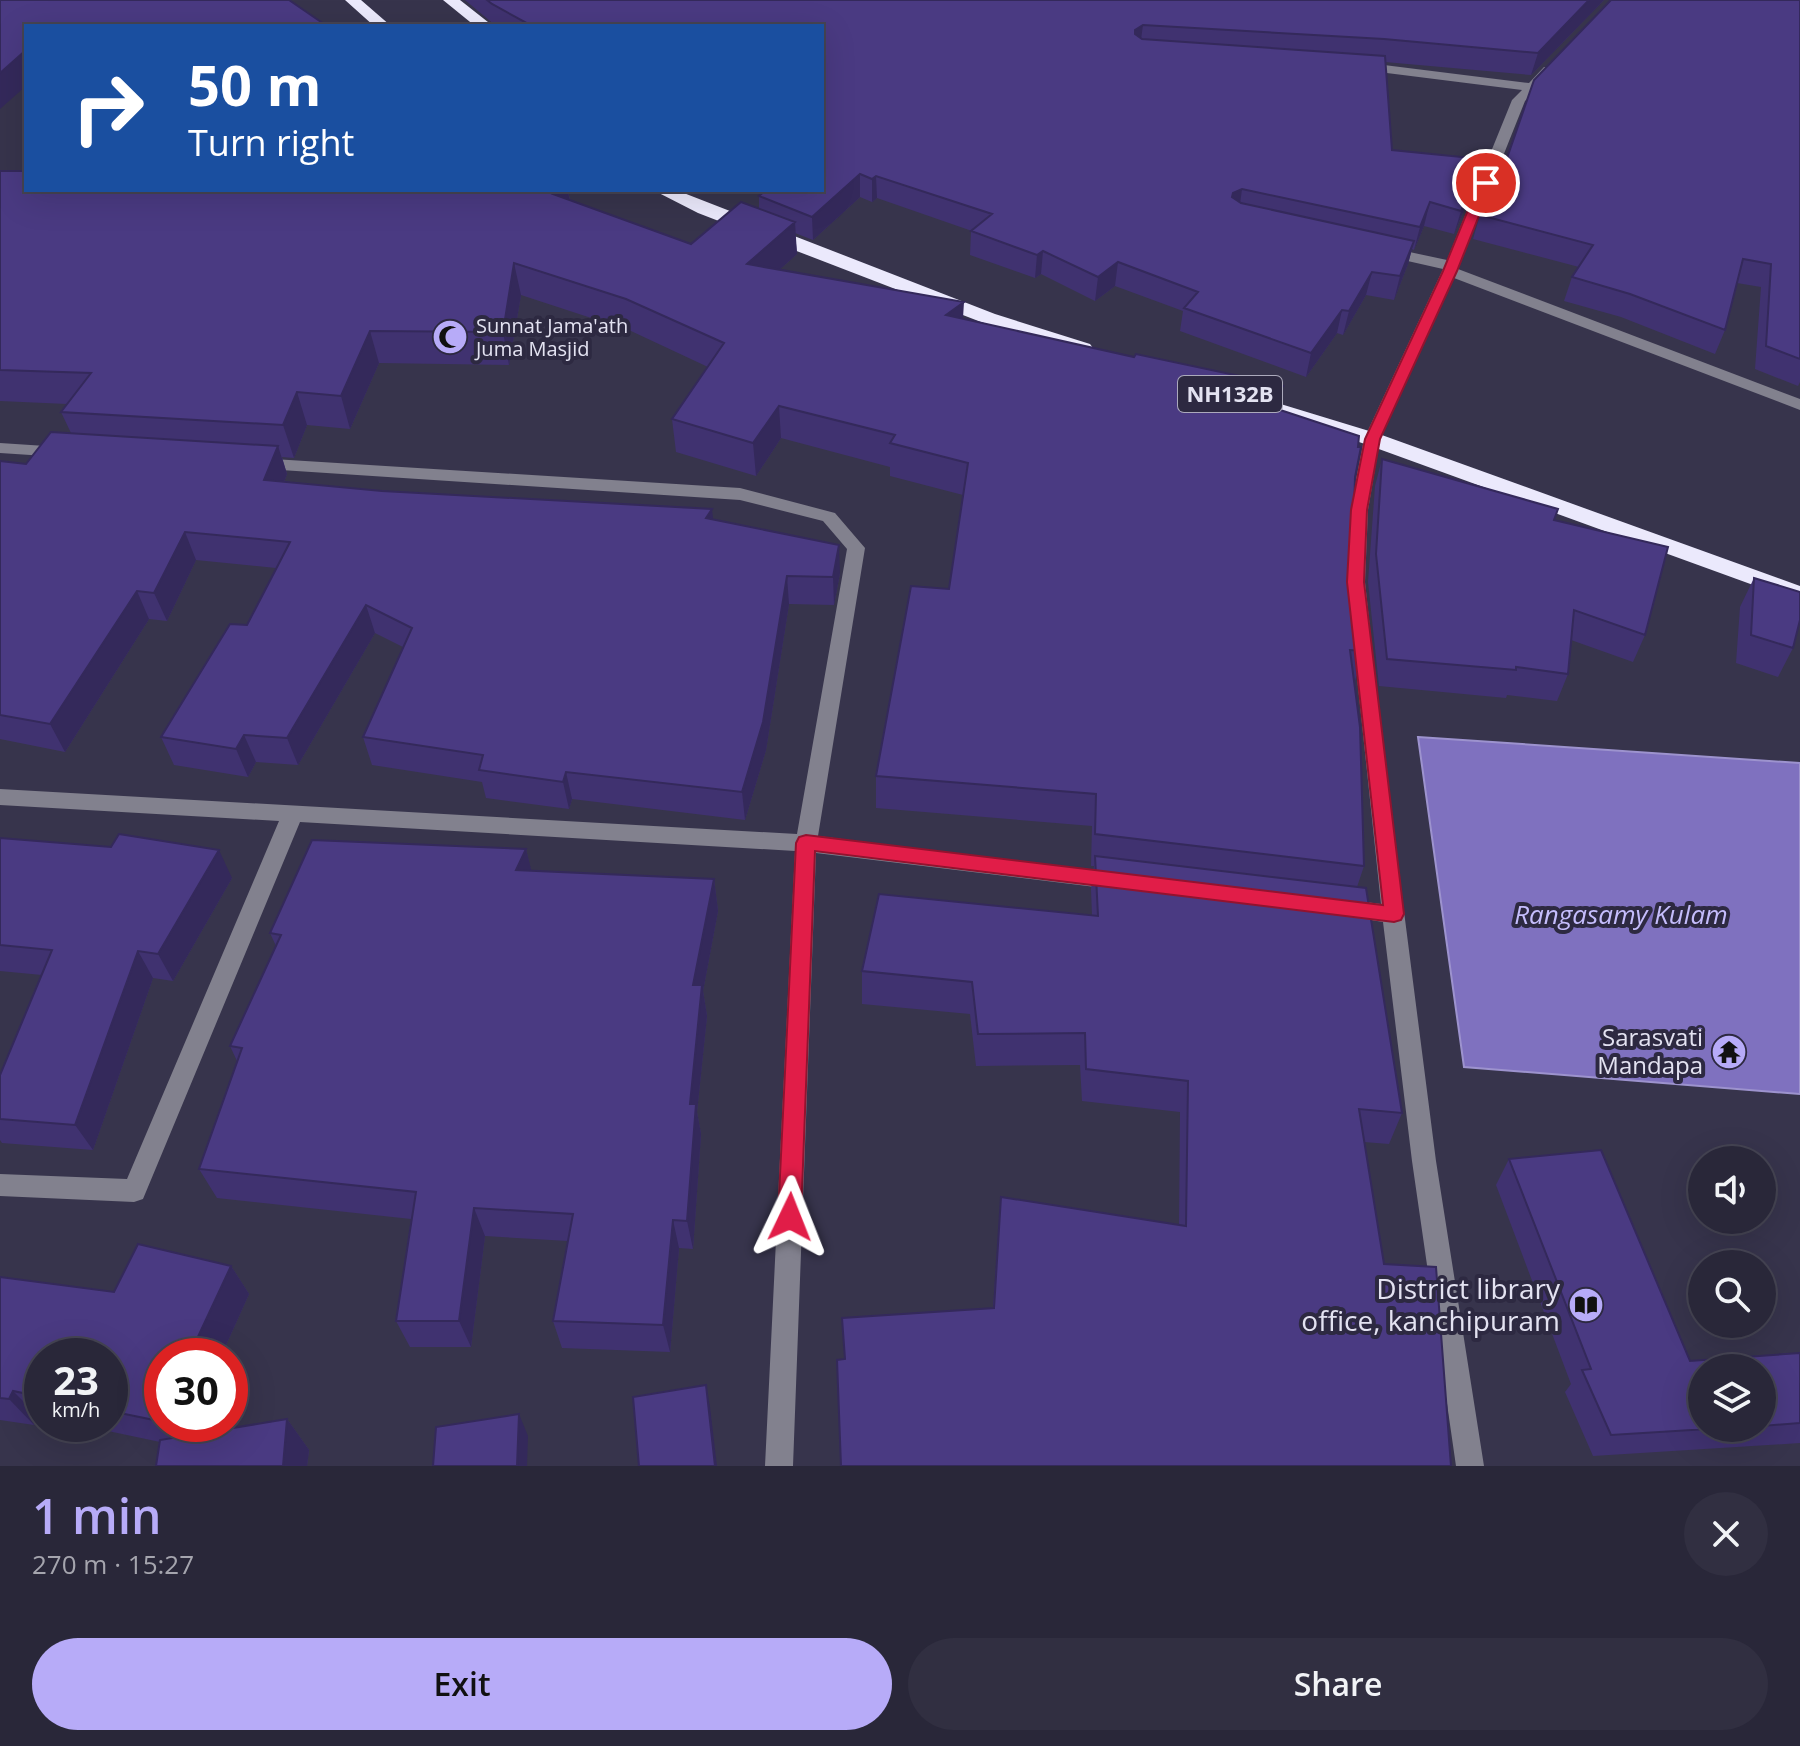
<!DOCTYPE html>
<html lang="en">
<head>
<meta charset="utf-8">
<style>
  body { margin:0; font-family:"Open Sans",sans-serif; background:#312f41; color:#f1f3f6; height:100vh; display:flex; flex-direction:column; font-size:30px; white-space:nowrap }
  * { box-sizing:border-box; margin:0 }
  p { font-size:26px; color:#a5a5ae }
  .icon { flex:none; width:44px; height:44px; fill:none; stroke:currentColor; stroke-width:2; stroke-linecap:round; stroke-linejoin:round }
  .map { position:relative; height:1466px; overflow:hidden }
  .side { display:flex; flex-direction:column; background:#292739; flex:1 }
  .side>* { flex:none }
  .top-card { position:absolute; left:24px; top:24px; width:800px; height:168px; border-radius:0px; box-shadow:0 8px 32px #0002,0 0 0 2px #454453; background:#1a4fa0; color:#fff; overflow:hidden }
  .buttons { position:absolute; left:1688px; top:1146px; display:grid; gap:16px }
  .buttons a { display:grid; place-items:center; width:88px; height:88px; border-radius:50%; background:#292739; box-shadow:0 8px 32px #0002,0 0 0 2px #454453; font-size:40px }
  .speed { position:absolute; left:24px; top:1338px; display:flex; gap:16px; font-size:40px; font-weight:700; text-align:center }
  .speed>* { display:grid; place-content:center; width:104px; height:104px; border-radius:50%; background:#292739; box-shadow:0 8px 32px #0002,0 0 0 2px #454453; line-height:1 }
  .speed small { font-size:20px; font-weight:400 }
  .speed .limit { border:12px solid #d22; background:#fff; color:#111 }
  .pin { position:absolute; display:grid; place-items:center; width:68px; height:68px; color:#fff; margin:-34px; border:4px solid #fff; border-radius:50%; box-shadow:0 2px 8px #0007 }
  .me { position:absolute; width:88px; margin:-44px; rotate:2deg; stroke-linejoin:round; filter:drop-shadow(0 0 6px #0008) }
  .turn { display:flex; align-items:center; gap:28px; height:168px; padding:0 32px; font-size:36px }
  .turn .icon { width:104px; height:104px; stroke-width:2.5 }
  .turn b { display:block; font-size:56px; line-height:68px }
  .round { display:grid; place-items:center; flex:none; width:84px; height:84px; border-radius:42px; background:#312f41 }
  .headline { display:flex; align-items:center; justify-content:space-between; height:136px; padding:0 32px }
  h1 { font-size:48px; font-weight:600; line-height:60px; color:#b7abf8 }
  .primary-button { display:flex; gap:16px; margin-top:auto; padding:16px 32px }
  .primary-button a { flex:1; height:92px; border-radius:48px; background:#b7abf8; color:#111; font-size:32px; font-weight:600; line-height:92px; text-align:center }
  .primary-button a+a { background:#312f41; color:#f1f3f6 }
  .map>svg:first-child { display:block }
  .water { fill:#7f71bf; stroke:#9d93ce; stroke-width:2 }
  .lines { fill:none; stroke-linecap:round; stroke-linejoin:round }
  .minor { fill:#82818e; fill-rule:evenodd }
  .highway { fill:#ebe9fc; fill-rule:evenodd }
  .wall { fill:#403270; fill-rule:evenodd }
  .shaded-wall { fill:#34295b }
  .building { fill:#4a3a82; stroke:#34295b; stroke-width:2 }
  .route { fill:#e11d48; stroke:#92132f; stroke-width:2 }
  .labels { text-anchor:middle; stroke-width:8; stroke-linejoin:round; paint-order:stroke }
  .far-poi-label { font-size:20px; fill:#e3e2f1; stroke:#2d2941; text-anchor:start }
  .shield { fill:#2d2941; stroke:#acaabc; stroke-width:2 }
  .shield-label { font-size:22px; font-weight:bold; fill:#e3e2f1 }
  .poi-label { font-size:24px; fill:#e3e2f1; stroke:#2d2941; text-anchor:end }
  .water-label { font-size:26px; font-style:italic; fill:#c5bdfc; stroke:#2d2941 }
  .near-poi-label { font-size:28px; fill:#e3e2f1; stroke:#2d2941; text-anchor:end }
</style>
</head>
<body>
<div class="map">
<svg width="1800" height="1466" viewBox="0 0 1800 1466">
  <rect width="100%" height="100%" fill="#37344c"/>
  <path class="water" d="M1418,737L1800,763V1094L1464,1067Z"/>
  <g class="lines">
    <path class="minor" d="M1360,62L1529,83L1544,67H1554V73L1525,101L1458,269L1800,399V410L1454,278L1380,439L1368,510L1365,582L1381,732L1436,1161L1484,1466H1456L1412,1161L1383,922L1334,914L1331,908L1334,902L1342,899L1381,904L1347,582L1350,510L1364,439L1443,269L1381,255L1378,252L1386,247L1447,260L1512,100L1522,90L1355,69L1353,66Z
      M0,443L61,447L70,452L61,457L0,453Z
      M257,458L740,488L835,513L865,548L818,836L1128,875L1131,881L1128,887L1120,890L816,853L793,1466H765L795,851L300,822L143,1199L134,1202L0,1196V1174L127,1179L279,821L0,805V789L797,834L847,549L823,521L740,500L251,468L248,464Z"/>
    <path class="highway" d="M345,0H361L391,26H374Z
      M443,0H460L493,26H475Z
      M653,190H676L995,314L1090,344L1093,348L1083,354L981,322L698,213Z
      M1248,394L1379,434L1800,586V602L1365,444L1241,404L1238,400L1241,396Z"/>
  </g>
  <path class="wall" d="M465,0H1604L1531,75L1385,62L1392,150L1482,159L1476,182L1454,234L1424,226L1414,250L1412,249L1408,264L1394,300L1366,295L1343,335L1337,333L1306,377L1180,331L1183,311L1115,286L1095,301L1041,274L1035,278L970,255L971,231H972L877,198L872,202L860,197L813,240L795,233L797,254L779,270L963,319L1278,410L1355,477L1353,549L1364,651L1354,684L1364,866L1357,887L1402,1113L1389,1144L1364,1142L1384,1264L845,1359L993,1308L1001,1197L1179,1225L1180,1112L1082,1101L1080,1065L976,1066L970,1014L862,1004V971L1092,916L1091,889L1094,866H1091L1092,826L876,808V776L949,589L963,495L890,476V467L781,438L756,476L676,452L672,419L708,367L631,331L521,295L509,365L379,363L350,429L307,425L294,458L282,457L287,474L284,482L713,519L840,573L834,605L789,604L766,750L745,820L572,799L569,809L486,798L482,782L372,765L363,737L403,647L375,633L298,765L256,762L248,777L174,765L161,737L247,625L276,568L196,560L167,621L149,619L65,752L0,739V461L26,464L71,433L61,412L67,404L0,401V171L26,190H568L570,200L691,244L759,209V196L822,190V26H496Z
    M1800,0V382L1798,386L1755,369L1761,287L1737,283L1725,330L1715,354L1621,317L1564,301L1572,277L1579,267L1473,239L1480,215L1506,161Z
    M1382,459L1554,520L1645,635L1633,662L1571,640L1568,674L1557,701L1507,695L1506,698L1379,686L1368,582L1375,486Z
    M1754,578L1793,648L1778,677L1736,663L1740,607Z
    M0,838L232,878L173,981L153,978L93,1150L2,1143L0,1140V1075L42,975L0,971Z
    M526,849L531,871L714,879L718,911L703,991L707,1016L697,1112L701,1134L693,1249L679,1248L670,1352L562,1348L553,1321L568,1241L485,1236L471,1347H410L396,1321L411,1219L217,1198L199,1169L237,1061L230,1046L276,946L270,933Z
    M1509,1159L1690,1361L1800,1353V1443L1593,1456L1565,1392L1571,1384L1496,1185ZM1762,1368V1428H1702Z
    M231,1266L249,1294L221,1356H162V1424H190L184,1436L287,1419L309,1450L307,1466H156L160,1442L75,1424H110V1356H42V1417L38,1416L34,1425L0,1420V1277L114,1292Z"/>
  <path class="shaded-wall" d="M1589,0H1604L1531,75L1538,53Z
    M1143,25L1140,47L1132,52L1135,30Z
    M26,50V86L0,109V73Z
    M1482,159L1476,182L1454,234L1461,211Z
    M860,174V197L813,240L812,217Z
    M876,176L877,198L872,202V179Z
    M1242,189L1239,212L1228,220L1233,193Z
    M560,190H568L572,218L553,194Z
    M1430,202L1424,226L1414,250L1420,227Z
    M795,222L797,254L749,297L747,264Z
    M1414,241L1408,264L1394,300L1400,276Z
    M1043,251L1041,274L1035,278L1037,255Z
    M1118,262L1115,286L1095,301L1098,277Z
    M514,263L521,295L509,365L503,332Z
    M1372,272L1366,295L1343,335L1349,311Z
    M964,302L962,334L946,315Z
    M1342,310L1337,333L1306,377L1311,353Z
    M370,331L379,363L350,429L341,396Z
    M1283,386L1276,419L1268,406Z
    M297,392L307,425L294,458L283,425Z
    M779,406L781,438L756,476L753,443Z
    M278,446L287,474L274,508L264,480Z
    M712,509L715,537L706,518Z
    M185,532L196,560L167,621L154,593Z
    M839,545L840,573L834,605L833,577Z
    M787,576L789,604L766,750L745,820L742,792Z
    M137,591L149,619L65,752L50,724Z
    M366,605L375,633L298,765L287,738Z
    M244,735L256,762L248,777L236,749Z
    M566,772L572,799L569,809L563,782Z
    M526,849L534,881L516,870Z
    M219,850L232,878L173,981L158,954Z
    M714,879L718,911L703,991L707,1016L697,1112L701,1134L693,1249L687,1221L693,985Z
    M138,951L153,978L93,1150L75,1125Z
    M474,1208L485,1236L471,1347L459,1321Z
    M673,1220L679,1248L670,1352L663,1325Z
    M231,1266L249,1294L221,1356H189Z
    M706,1385L710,1407L717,1466H715Z
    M13,1391L38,1416L34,1425L9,1399Z
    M162,1413V1424H190L180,1446L159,1421Z
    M519,1414L528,1436L527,1466H517Z
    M287,1419L309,1450L307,1466H283Z"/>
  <path class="building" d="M0,0H289L321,22L310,26H26V50L0,73Z
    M487,0H1589L1538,53L1384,39L1143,25L1135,30V34L1142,39L1385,56L1392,150L1482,159L1461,211L1430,202L1420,227L1242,189L1233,193L1232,197L1241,203L1414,241L1400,276L1372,272L1349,311L1342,310L1311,353L1184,308L1198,292L1118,262L1098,277L1043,251L1037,255L971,231L992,214L876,176L872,179L860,174L812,217L759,196L766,190H822V26H532L492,4Z
    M1611,0H1800V359L1766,346L1771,264L1743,259L1725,330L1630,294L1572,277L1593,245L1480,215L1502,161H1506L1534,80Z
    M0,171H26V190H560L553,194L691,244L741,202L795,222L747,264L964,302L946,315L1134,357L1136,354L1268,382L1283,386L1268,406L1359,436L1358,447H1361L1355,477L1353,549L1364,651L1350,650L1360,727L1364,866L1095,834L1096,794L876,776L911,586L949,589L968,463L890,443L895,435L779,406L753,443L672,419L724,343L626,299L514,263L503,332L370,331L341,396L297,392L283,425L61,412L91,373L0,370Z
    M51,432L278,446L264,480L382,491L712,509L706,518L839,545L833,577L787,576L763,722L742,792L566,772L563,782L479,770L483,755L363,737L412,628L366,605L287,738L244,735L236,749L161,737L230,624L247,625L290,542L185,532L154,593L137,591L50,724L0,715V461L26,464Z
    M1382,459L1558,509L1554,520L1668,547L1645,635L1574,610L1568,674L1516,667V670L1387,659L1376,554Z
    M1754,578L1800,592V620L1793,648L1751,635Z
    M119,834L219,850L158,954L138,951L75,1125L0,1119V1075L52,950L0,945V838L111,847Z
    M312,840L526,849L516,870L714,879L693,985H702L690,1104H696L687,1221L673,1220L663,1325L553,1321L573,1214L474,1208L459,1321H396L416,1192L199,1169L242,1048L230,1046L281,935L270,933Z
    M1095,856L1366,888L1402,1113L1359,1109L1384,1264L1436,1267L1451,1466H841L837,1360L845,1359L842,1318L994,1308L1001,1197L1186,1226L1188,1081L1086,1069L1085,1033L978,1034L972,982L862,971L879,894L1098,916Z
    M1601,1150L1690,1361L1800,1353V1423L1762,1426V1368H1702V1428H1724L1611,1435L1582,1370L1591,1369L1509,1159Z
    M138,1244L231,1266L189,1356H162V1413L159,1421L110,1411V1356H42V1397L13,1391L9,1399L0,1398V1277L114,1292Z
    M706,1385L715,1466H639L633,1397Z
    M519,1414L517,1466H433L436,1427Z
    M287,1419L283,1466H156L160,1440Z"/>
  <path class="route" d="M1486,179L1492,183L1457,271L1380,439L1367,510L1364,582L1404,914L1401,920L1394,922L815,851L801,1217L798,1224L790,1227L782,1224L778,1217L796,843L799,837L806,835L1383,905L1347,582L1351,510L1365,439L1443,271L1479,183Z"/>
  <defs>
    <symbol id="mosque-disc" viewBox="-11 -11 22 22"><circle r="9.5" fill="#b7abf8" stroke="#2d2941"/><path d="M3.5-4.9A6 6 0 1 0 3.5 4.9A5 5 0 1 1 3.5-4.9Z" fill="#111"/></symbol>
    <symbol id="temple-disc" viewBox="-11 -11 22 22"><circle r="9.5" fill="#b7abf8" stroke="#2d2941"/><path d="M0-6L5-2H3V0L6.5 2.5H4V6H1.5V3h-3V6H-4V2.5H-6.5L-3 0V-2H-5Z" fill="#111"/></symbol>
    <symbol id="library-disc" viewBox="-11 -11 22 22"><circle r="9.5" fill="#b7abf8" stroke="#2d2941"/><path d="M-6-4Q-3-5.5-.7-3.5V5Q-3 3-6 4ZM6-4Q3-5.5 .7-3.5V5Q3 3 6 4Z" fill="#111"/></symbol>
  </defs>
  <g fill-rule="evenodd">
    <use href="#mosque-disc" x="430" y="317" width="40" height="40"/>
    <use href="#temple-disc" x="1709" y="1032" width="40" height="40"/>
    <use href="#library-disc" x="1566" y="1285" width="40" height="40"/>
  </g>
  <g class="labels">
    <g class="far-poi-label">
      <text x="476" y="333">Sunnat Jama'ath<tspan x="476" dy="23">Juma Masjid</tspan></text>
    </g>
    <rect class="shield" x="1178" y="376" width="104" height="36" rx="6"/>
    <g class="shield-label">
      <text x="1230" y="402">NH132B</text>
    </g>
    <g class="poi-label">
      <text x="1703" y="1046">Sarasvati<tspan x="1703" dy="28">Mandapa</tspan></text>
    </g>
    <g class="water-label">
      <text x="1621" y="924">Rangasamy Kulam</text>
    </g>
    <g class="near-poi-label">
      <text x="1560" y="1299">District library<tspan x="1560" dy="32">office, kanchipuram</tspan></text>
    </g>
  </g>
</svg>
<div class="buttons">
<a><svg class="icon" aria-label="sound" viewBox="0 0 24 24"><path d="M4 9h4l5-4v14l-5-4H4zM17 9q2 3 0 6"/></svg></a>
<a><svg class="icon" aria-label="search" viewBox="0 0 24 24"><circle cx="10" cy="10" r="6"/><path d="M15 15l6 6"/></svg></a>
<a><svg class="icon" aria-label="layers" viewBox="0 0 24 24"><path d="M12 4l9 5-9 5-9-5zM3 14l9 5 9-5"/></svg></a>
</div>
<div class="speed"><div>23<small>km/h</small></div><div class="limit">30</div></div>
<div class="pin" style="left:1486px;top:183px;background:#d93025"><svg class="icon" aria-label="arrive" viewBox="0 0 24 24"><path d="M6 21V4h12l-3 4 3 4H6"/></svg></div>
<svg class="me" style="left:790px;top:1217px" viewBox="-20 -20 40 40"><path d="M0-17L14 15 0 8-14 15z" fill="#e11d48" stroke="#fff" stroke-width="4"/></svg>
<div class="top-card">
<div class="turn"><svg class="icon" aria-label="right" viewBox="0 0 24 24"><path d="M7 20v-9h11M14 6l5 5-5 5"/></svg><div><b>50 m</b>Turn right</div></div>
</div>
</div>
<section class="side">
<div class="headline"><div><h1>1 min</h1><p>270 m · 15:27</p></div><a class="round"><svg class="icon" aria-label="close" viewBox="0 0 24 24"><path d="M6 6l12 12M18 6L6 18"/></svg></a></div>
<div class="primary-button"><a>Exit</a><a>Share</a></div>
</section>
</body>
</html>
